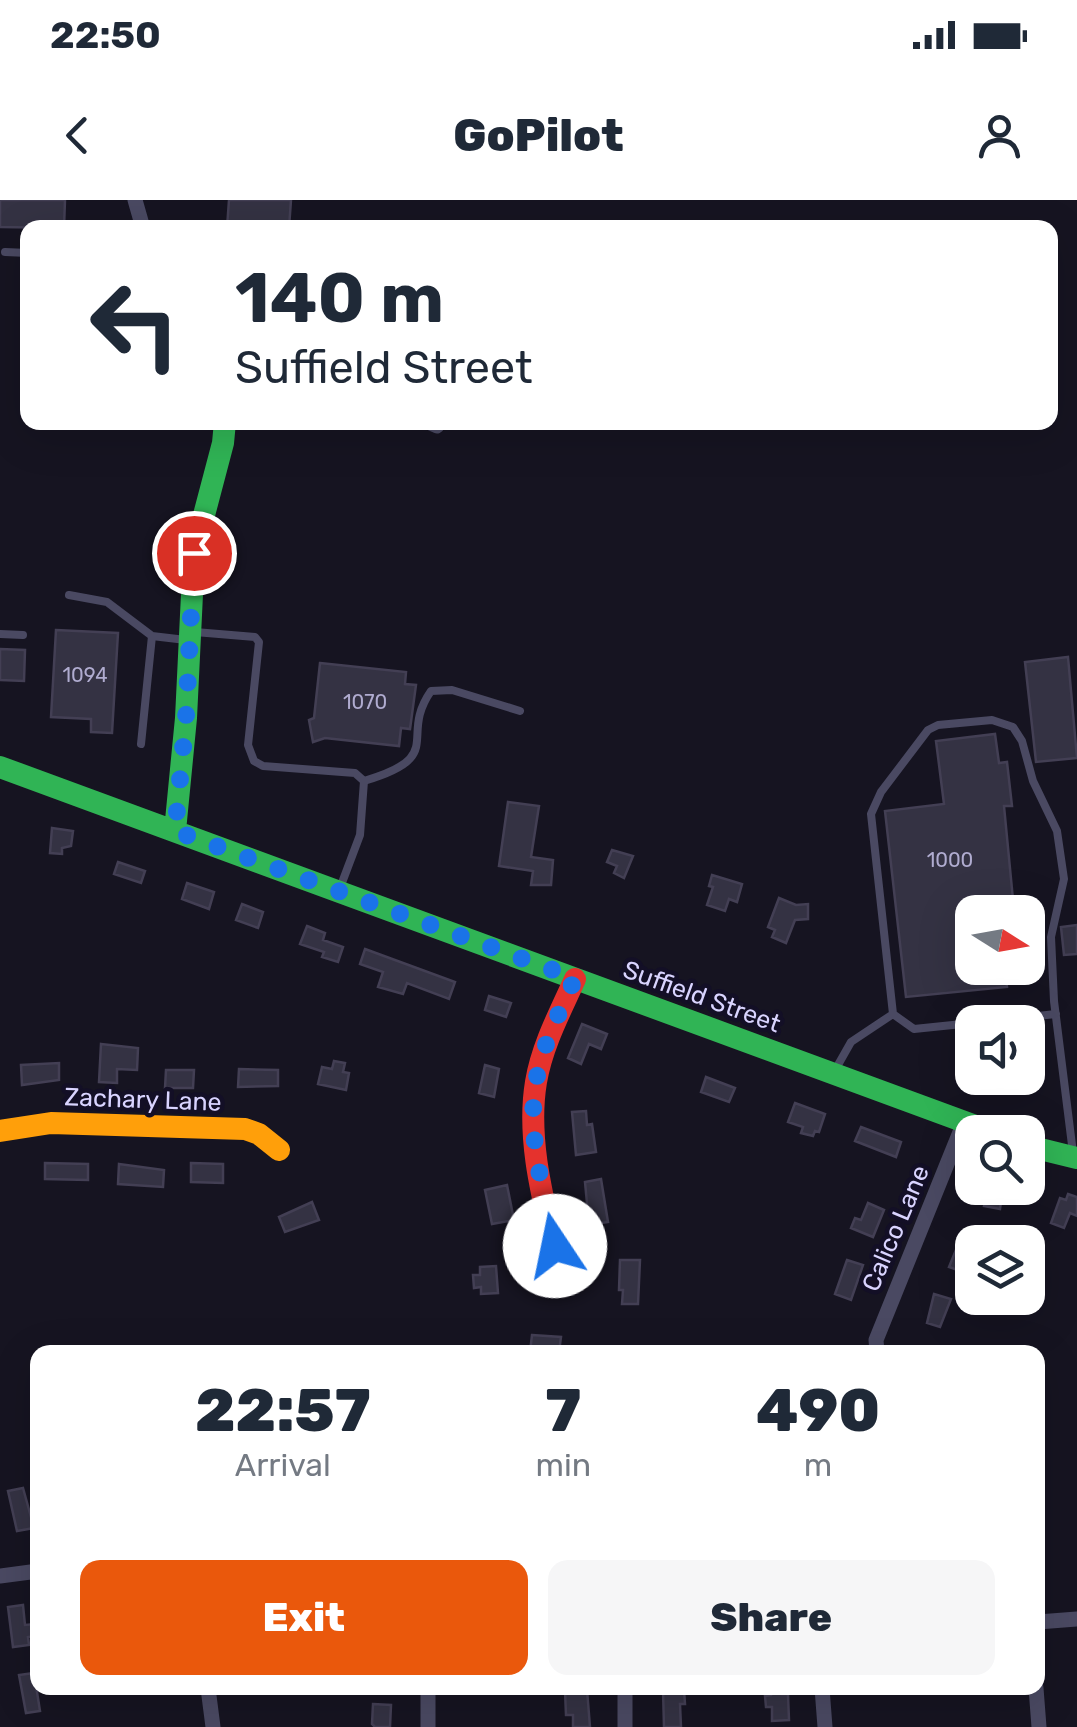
<!DOCTYPE html>
<html lang="en">
<head>
<meta charset="utf-8">
<style>
  body { margin:0; font-family:Rubik,sans-serif; background:#f6f6f7; color:#1f2937; height:100vh; display:flex; flex-direction:column; font-size:38px; white-space:nowrap }
  * { box-sizing:border-box; margin:0 }
  p { font-size:32px; color:#747a83 }
  .icon { flex:none; width:55px; height:55px; fill:none; stroke:currentColor; stroke-width:2; stroke-linecap:round; stroke-linejoin:round }
  .map { position:relative; flex:1; overflow:hidden }
  .panel { position:absolute; left:30px; top:1145px; width:1015px; height:350px; display:flex; flex-direction:column; background:#fff; border-radius:20px; box-shadow:0 10px 40px #0002 }
  .panel>* { flex:none }
  .banner { position:absolute; left:20px; top:20px; width:1038px; height:210px; border-radius:20px; box-shadow:0 10px 40px #0002; background:#fff; color:#1f2937; overflow:hidden }
  .needle { width:65px; rotate:101deg }
  .tools { position:absolute; left:955px; top:695px; display:grid; gap:20px }
  .tools a { display:grid; place-items:center; width:90px; height:90px; border-radius:20px; background:#fff; box-shadow:0 10px 40px #0002; font-size:50px }
  .pin { position:absolute; display:grid; place-items:center; width:85px; height:85px; color:#fff; margin:-42px; border:5px solid #fff; border-radius:50%; box-shadow:0 2px 10px #0007 }
  .me { position:absolute; width:110px; margin:-55px; rotate:349deg; stroke-linejoin:round; filter:drop-shadow(0 0 8px #0008) }
  .turn { display:flex; align-items:center; gap:35px; height:210px; padding:0 50px; font-size:45px }
  .turn .icon { width:130px; height:130px; stroke-width:2.5 }
  .turn b { display:block; font-size:70px; line-height:85px }
  .eta { display:flex; justify-content:space-evenly; align-items:center; height:170px; text-align:center }
  .eta b { font-size:60px; font-weight:800; line-height:70px }
  .button { display:flex; gap:20px; margin-top:auto; padding:20px 50px }
  .button a { flex:1; height:115px; border-radius:20px; background:#ea580c; color:#fff; font-size:40px; font-weight:800; line-height:115px; text-align:center }
  .button a+a { background:#f6f6f7; color:#1f2937 }
  .status { display:flex; justify-content:space-between; align-items:center; height:70px; padding:0 50px; background:#fff; direction:ltr }
  .status svg { height:28px; fill:currentColor }
  header { display:flex; justify-content:space-between; align-items:center; height:130px; padding:0 50px; background:#fff; font-size:45px; font-weight:800 }
  .map>svg:first-child { display:block }
  .building { fill:#343243; stroke:#433f54; stroke-width:2.5 }
  .lines { fill:none; stroke-linecap:round; stroke-linejoin:round }
  .lane { stroke:#4a4962; stroke-width:8 }
  .street { stroke:#4a4962; stroke-width:15 }
  .fast { stroke:#30b455; stroke-width:22 }
  .slow { stroke:#ff9f0a; stroke-width:22 }
  .jam { stroke:#e5322d; stroke-width:22 }
  .route { stroke:#1a73e8; stroke-width:18; stroke-dasharray:0 32.4 }
  .labels { text-anchor:middle; stroke-width:9; stroke-linejoin:round; paint-order:stroke }
  .number-label { font-size:20px; fill:#b0acd0 }
  .street-label { font-size:25px; fill:#d9d4ff; stroke:#130f26 }
</style>
</head>
<body>
<div class="status"><b>22:50</b><svg viewBox="0 0 49 12"><path d="M0 12V9h3v3zM5 12V6h3v6zM10 12V3h3v9zM15 12V0h3v12zM26 1h20v11H26zM47 4h2v5h-2z"/></svg></div>
<header><svg class="icon" aria-label="back" viewBox="0 0 24 24"><path d="M15 5l-7 7 7 7"/></svg>GoPilot<svg class="icon" aria-label="person" viewBox="0 0 24 24"><circle cx="12" cy="8" r="4"/><path d="M4 21q1-7 8-7t8 7"/></svg></header>
<div class="map">
<svg width="1077" height="1527" viewBox="0 0 1077 1527">
  <rect width="100%" height="100%" fill="#161421"/>
  <path class="building" d="M0,0H65L64,28L0,27Z
    M229,0H291L289,28H227Z
    M56,430L118,433L112,533L91,532V519L51,517Z
    M0,449L25,450L24,481L0,480Z
    M1068,457L1077,558L1036,562L1025,462Z
    M320,463L406,472L405,484L416,485L410,529L401,528L399,546L325,538L313,542L309,520L314,518Z
    M995,534L999,563L1007,562L1012,606H1004L1014,710L972,712V768H1005L1007,787L906,797L885,611L944,604L936,541Z
    M508,602L539,606L531,657L553,660L551,685H531L533,671L499,666Z
    M52,628L73,631L71,646L62,648V654L50,653Z
    M612,650L633,656L624,678L614,673L617,666L607,662Z
    M118,662L145,671L141,683L114,674Z
    M712,675L742,684L737,702L729,699L725,711L707,705L713,687L709,686Z
    M187,683L214,692L209,709L182,699Z
    M779,698L796,705L808,704V719L795,720L786,743L772,737L775,730L768,727Z
    M242,704L263,712L258,728L236,720Z
    M1077,725V754L1064,755L1061,727Z
    M307,726L325,733L323,740L343,747L338,762L322,757L324,752L300,744Z
    M365,749L455,782L449,799L407,783L403,794L378,787L383,772L360,764Z
    M489,796L511,803L506,817L485,810Z
    M582,824L607,834L601,849L589,844L581,864L568,858Z
    M101,844L138,848L137,870L117,869V883L99,882Z
    M334,861L345,863L343,872L349,873L346,890L318,884L322,867L332,869Z
    M59,863V880L22,885L21,865Z
    M485,865L499,869L494,897L479,893Z
    M239,869L278,870V886L238,887Z
    M166,870H194L193,888H165Z
    M706,877L735,888L729,902L701,892Z
    M795,903L825,914L819,932L815,931L813,936L801,933L803,927L788,922Z
    M586,911L587,925L592,924L596,952L576,955L572,912Z
    M861,927L901,942L896,957L855,941Z
    M45,963L88,964V980L45,979Z
    M191,963L223,964V983L191,982Z
    M119,964L164,970L163,987L118,984Z
    M601,979L608,1022L589,1025L585,982Z
    M507,985L514,1020L492,1024L485,990Z
    M987,988H1003L1000,1009L984,1006Z
    M1068,994L1077,997V1016L1070,1013L1064,1028L1051,1023L1060,998L1066,1000Z
    M312,1002L319,1020L285,1032L279,1017Z
    M868,1003L884,1010L873,1037L851,1028L855,1018L861,1020Z
    M960,1040L972,1044L966,1073L949,1067Z
    M620,1060H640L638,1104H622L623,1090H619Z
    M847,1060L863,1065L851,1100L835,1094Z
    M496,1066L498,1093L481,1094V1087L474,1088L473,1075H480V1067Z
    M934,1094L951,1099L940,1127L927,1123Z
    M532,1135L561,1137L559,1152H530Z
    M23,1288L34,1328L17,1331L8,1291Z
    M23,1405L25,1425L35,1424L36,1436L28,1437L29,1445L13,1447L8,1407Z
    M34,1473L40,1511L26,1513L19,1475Z
    M771,1488H782V1494H788L789,1520L772,1521V1507H766L765,1496L771,1495Z
    M587,1489L590,1527H573V1515H566L565,1491Z
    M684,1489L685,1504H680L681,1527H664L663,1490Z
    M373,1504L391,1505L390,1527H375L372,1524Z"/>
  <g class="lines">
    <path class="lane" d="M5,52L28,53
      M69,395L107,402L152,436
      M195,432L255,437L259,442L248,545L254,561L263,566L355,573L364,581C448,556 398,538 431,491L452,490L520,511
      M0,434L23,435
      M141,544L152,436L186,440
      M340,688L360,635L364,581
      M979,822L1056,814
      M972,823L914,829L893,814L871,614L881,592L928,530L938,525L992,520L1013,527L1022,541L1033,581L1057,631L1064,679L1051,737L1054,801L1073,953
      M834,872L851,842L893,814"/>
    <path class="street" d="M135,0L143,28
      M428,222L437,226
      M877,1152L876,1140L964,922
      M0,1376L38,1371
      M1038,1422L1077,1419
      M208,1488L213,1527
      M428,1488V1527
      M625,1488V1527
      M822,1488L825,1527
      M1036,1488L1039,1527"/>
    <path class="fast" d="M0,567L992,932
      M175,631L186,518L194,353L223,243L225,222
      M1028,946L1077,958"/>
    <path class="slow" d="M0,931L51,923L245,929L259,934L279,950"/>
    <path class="jam" d="M562,1083C549,1019 525,948 536,882C542,846 560,812 575,779"/>
  </g>
  <g class="lines">
    <path class="route" d="M194,353L186,518L175,631L575,778C560,812 542,845 536,882C526,934 545,995 555,1046"/>
  </g>
  <g class="labels">
    <g class="number-label">
      <text x="85" y="482">1094</text>
      <text x="365" y="509">1070</text>
      <text x="950" y="667">1000</text>
    </g>
    <g class="street-label">
      <text transform="translate(702 796) rotate(20)" y="9">Suffield Street</text>
      <text transform="translate(143 899) rotate(2)" y="9">Zachary Lane</text>
      <text transform="translate(895 1028) rotate(-67)" y="9">Calico Lane</text>
    </g>
  </g>
</svg>
<div class="tools">
<a><svg class="needle" viewBox="-14 -14 28 28"><path d="M0-13l5 13h-10z" fill="#e53935"/><path d="M0 13l5-13h-10z" fill="#747a83"/></svg></a>
<a><svg class="icon" aria-label="sound" viewBox="0 0 24 24"><path d="M4 9h4l5-4v14l-5-4H4zM17 9q2 3 0 6"/></svg></a>
<a><svg class="icon" aria-label="search" viewBox="0 0 24 24"><circle cx="10" cy="10" r="6"/><path d="M15 15l6 6"/></svg></a>
<a><svg class="icon" aria-label="layers" viewBox="0 0 24 24"><path d="M12 4l9 5-9 5-9-5zM3 14l9 5 9-5"/></svg></a>
</div>
<div class="pin" style="left:194px;top:353px;background:#d93025"><svg class="icon" aria-label="arrive" viewBox="0 0 24 24"><path d="M6 21V4h12l-3 4 3 4H6"/></svg></div>
<svg class="me" style="left:555px;top:1046px" viewBox="-20 -20 40 40"><circle r="19" fill="#fff"/><path d="M0-13L10 11 0 6-10 11z" fill="#1a73e8"/></svg>
<div class="banner">
<div class="turn"><svg class="icon" aria-label="left" viewBox="0 0 24 24"><path d="M17 20v-9H6M10 6l-5 5 5 5"/></svg><div><b>140 m</b>Suffield Street</div></div>
</div>
<section class="panel">
<div class="eta">
<div><b>22:57</b><p>Arrival</p></div>
<div><b>7</b><p>min</p></div>
<div><b>490</b><p>m</p></div>
</div>
<div class="button"><a>Exit</a><a>Share</a></div>
</section>
</div>
</body>
</html>
